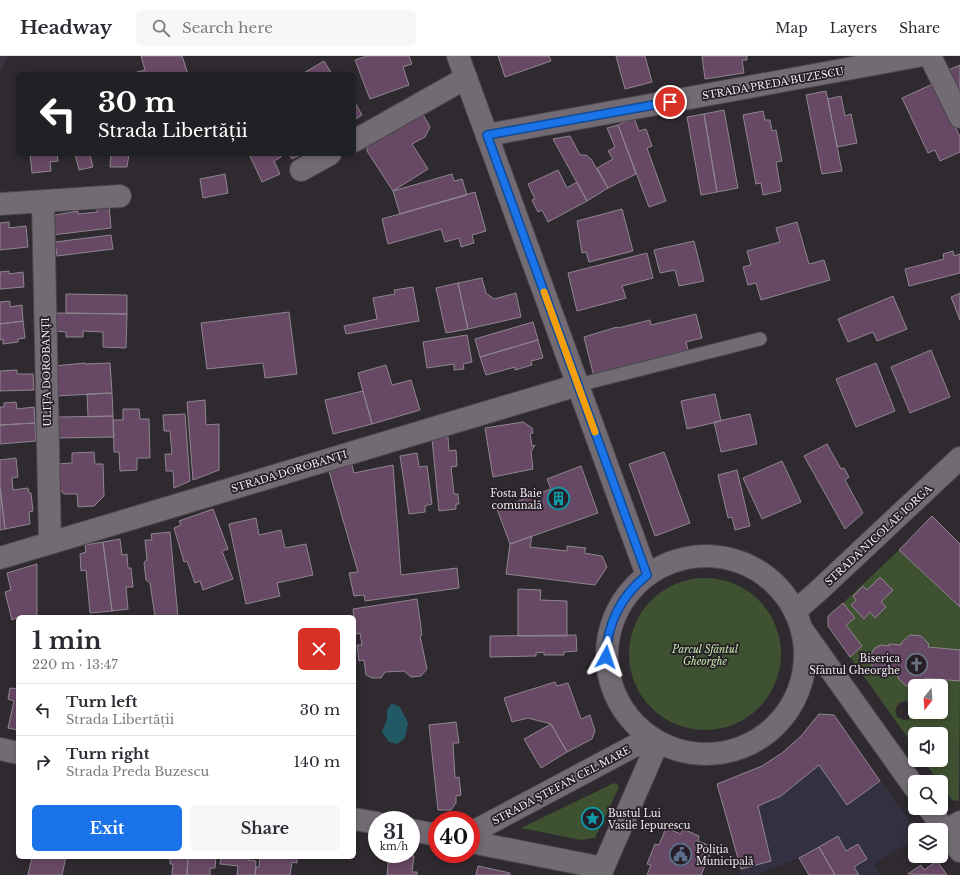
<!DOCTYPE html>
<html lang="en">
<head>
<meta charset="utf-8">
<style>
  body { margin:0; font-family:"Libre Baskerville",serif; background:#f7f7f7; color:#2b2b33; height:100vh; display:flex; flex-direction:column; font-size:15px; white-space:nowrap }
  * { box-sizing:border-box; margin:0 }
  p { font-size:13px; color:#7c7c81 }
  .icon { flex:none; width:22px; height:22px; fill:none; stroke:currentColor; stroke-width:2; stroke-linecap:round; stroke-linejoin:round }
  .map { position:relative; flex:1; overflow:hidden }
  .drawer { position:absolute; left:16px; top:559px; width:340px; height:244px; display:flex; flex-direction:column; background:#fff; border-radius:6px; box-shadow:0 2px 6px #0003 }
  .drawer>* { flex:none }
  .banner { position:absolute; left:16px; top:16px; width:340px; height:84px; border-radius:6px; box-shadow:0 2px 6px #0003; background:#202124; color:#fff; overflow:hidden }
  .needle { width:26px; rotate:197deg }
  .buttons { position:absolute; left:908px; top:623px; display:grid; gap:8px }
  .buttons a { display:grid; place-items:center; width:40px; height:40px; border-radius:6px; background:#fff; box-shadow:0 2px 6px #0003; font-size:20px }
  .speed { position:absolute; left:368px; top:755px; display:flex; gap:8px; font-size:20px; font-weight:700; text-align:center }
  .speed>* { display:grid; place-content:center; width:52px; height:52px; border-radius:50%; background:#fff; box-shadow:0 2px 6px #0003; line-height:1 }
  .speed small { font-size:10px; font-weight:400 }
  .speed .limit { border:6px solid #d22; background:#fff; color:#111 }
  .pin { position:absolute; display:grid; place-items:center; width:34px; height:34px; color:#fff; margin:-17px; border:2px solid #fff; border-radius:50%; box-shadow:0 1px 4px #0007 }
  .me { position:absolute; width:44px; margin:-22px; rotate:5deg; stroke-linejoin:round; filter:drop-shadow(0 0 3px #0008) }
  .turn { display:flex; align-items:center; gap:14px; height:84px; padding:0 16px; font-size:18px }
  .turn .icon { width:52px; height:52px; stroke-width:2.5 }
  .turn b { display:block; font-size:28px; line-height:34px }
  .round { display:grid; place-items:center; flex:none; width:42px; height:42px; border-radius:6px; background:#f7f7f7 }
  .summary { display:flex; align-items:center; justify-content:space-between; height:68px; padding:0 16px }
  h1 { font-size:24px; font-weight:700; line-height:30px }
  .action { display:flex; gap:8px; margin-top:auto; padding:8px 16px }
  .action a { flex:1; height:46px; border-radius:6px; background:#1a73e8; color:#fff; font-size:16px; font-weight:700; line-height:46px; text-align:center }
  .action a+a { background:#f7f7f7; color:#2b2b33 }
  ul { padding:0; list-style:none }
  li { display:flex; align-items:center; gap:12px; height:52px; padding:0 16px; border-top:1px solid #e1e1e2 }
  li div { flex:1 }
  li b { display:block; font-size:15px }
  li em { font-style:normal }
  header { display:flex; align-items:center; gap:24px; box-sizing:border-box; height:56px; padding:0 20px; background:#fff; border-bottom:1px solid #e1e1e2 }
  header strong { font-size:19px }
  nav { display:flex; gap:22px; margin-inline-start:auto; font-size:14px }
  .search { width:280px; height:36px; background:#f7f7f7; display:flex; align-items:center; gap:10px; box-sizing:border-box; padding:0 14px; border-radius:6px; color:#7c7c81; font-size:15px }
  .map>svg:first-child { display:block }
  .built { fill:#3c313e }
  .education { fill:#333141 }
  .green { fill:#3e5131; fill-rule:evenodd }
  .water { fill:#215a64 }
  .building { fill:#674865; stroke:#8f868e }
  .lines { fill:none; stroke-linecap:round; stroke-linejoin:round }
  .service-casing { stroke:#4b464c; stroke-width:15 }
  .minor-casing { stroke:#4b464c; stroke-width:24 }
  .tertiary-casing { stroke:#4b464c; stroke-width:24 }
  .service { stroke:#726b73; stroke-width:13 }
  .minor { stroke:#726b73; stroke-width:22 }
  .tertiary { stroke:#726b73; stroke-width:22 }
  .route-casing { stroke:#114b97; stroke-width:10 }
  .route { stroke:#1a73e8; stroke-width:7 }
  .slow { stroke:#f59e0b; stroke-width:7 }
  .labels { text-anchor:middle; stroke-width:3.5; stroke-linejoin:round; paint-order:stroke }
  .street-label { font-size:10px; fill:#f0ebf0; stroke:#261f27 }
  .poi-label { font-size:10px; fill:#f0ebf0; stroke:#261f27; text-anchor:end }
  .park-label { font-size:10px; font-style:italic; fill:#c4ebae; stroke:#261f27 }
</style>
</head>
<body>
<header>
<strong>Headway</strong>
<div class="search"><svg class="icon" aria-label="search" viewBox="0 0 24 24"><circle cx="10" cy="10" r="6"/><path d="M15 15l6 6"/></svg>Search here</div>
<nav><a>Map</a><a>Layers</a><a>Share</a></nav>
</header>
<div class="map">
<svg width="960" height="819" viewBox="0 0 960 819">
  <rect width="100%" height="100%" fill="#2f2930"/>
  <path class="built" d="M0,0H8L0,16Z"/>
  <path class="education" d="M819,658L834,659L916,774H915V783L874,808L881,819H835L799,802L756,819H742L717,728L762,710L782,697L801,680Z"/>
  <path class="green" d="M899,494L960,551V594L928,591L929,588L921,580L910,579L902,586L901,589L889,588V590C878,589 871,593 870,605L886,616V618L898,619V622L906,630L915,631V656H941V630H918L925,624V622L960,625L959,745L952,744L941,729V726H939L923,704H941V678H915V692L850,601L862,590L846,569L843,547ZM880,521L893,534L881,546L886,551L875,561L870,556L864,563L851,549L856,544L853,540L863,530L867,534ZM906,645L912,649L914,656L909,663L904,664L897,661L895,654L899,647Z
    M629 598a76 76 0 1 1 152 0a76 76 0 1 1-152 0Z
    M614,727L618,729L619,731L595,782L581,784L521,772Z"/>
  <path class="water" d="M392,647L400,651L408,667L405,682L397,688L389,686L382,676L387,663V654Z"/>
  <path class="building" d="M141,0H182L188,18H130L145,14Z
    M367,0H409L412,8L403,11L409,29L370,43L355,4Z
    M498,0H549L551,5L505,21Z
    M616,0H645L652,26L625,33Z
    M702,0H747V4H742L744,17L705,23Z
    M324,5L332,18H302Z
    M960,9V44L946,15Z
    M935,27L960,81V96L940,105L935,94L928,97L902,42Z
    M826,35L842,115L822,118L806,39Z
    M841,40L845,60L851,58L857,87L837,91L828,43Z
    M354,45L362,59L354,64Z
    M420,53L430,71L425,81L412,88L428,113L393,135L367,95L368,83Z
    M724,54L738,132L717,136L704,58Z
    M763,55L765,64H770L772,75L776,74L782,105L776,106L781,135L763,139L761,127L756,128L743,59Z
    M704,58L717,136L701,139L687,61Z
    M634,62L639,75L646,73L652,90L647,92L666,145L649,151L618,69Z
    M618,69L636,118L608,132L597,112L613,103L608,95L615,91L607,72Z
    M570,80L580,99H586L591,103L608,132L587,145L553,83Z
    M30,98H57L58,105L50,106L51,115L32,117Z
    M75,98H95L90,99L93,111L79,114Z
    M111,98H129L127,111H110Z
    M249,98H280L281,101L274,105L280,118L262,126Z
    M289,98H302L292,103Z
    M558,114L567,132L577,126L587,145L548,166L542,154L538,156L532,144L535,143L528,128Z
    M225,118L228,137L203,142L200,123Z
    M452,118L454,125L462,123L467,139L400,158L393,135Z
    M475,136L486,175L472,179L474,187L461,191L459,182L445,186L441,173L388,188L382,163Z
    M109,148L111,172L52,179L50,160L78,155V158L97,156V150Z
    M622,153L633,195L589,206L586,196L582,197L577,165Z
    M9,166V172L26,170L28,191L0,194V167Z
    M797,166L809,208L824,204L830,224L761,244L756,227L748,229L743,211L751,209L747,195L780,186L776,172Z
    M111,179L113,193L57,200L55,186Z
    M694,185L704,225L679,230L675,214L660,217L654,194Z
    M953,195L954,200L960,198V217L909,230L905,213L944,203L943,198Z
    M647,197L653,222L622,230L626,242L577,255L568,217Z
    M9,215V218L23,216L24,231L0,233V216Z
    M482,222L486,237L494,243L516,237L521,261L468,273L458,227Z
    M458,227L468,273L446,277L436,232Z
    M413,231L419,265L346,278L344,270L377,263L373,242L395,238L394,234Z
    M960,237V264L951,241Z
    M66,238L127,239V258L66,257Z
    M893,240L907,273L877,285L873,276L848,286L838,263Z
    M10,245V251L22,249L23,265L0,268V246Z
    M289,256L297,318L265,322L263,307L207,313L201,267Z
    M55,257L127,258L126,292L103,291V276L83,275V281H66V276L55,275Z
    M696,258L702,282L686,286L688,294L594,321L584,281L617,271L618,272L650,264L651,269Z
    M23,265L25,282L18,283V286L3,288V283L0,284V268Z
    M533,266L538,284L480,301L475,283Z
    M467,279L472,306L463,308L464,313L454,314V308L427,312L423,286Z
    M538,284L543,302L531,305L532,309L515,314V311L486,319L480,301Z
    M931,294L950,341L910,357L891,311Z
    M85,307V308L110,307L112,337L56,340L54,310Z
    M876,307L895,355L856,371L836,323Z
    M386,309L392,329L411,324L420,354L372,368L358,317Z
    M17,314V318H33L34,334L0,335V315Z
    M363,335L372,368L333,378L325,344Z
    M112,337L113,360L88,361L87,338Z
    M715,338L721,365L687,373L681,345Z
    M205,344L206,369L219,368V414L193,424L187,346Z
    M16,346L17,353L34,351L35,367L0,369V351H4V347Z
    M123,353H139L140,363H149L150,402H137V414L120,415L119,396H114L113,364H123Z
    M185,358L190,425L174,432L173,415H166L165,398H172L170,375H164L163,359Z
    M750,358L757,388L721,396L714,366Z
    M113,360L114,381L58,382V361Z
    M523,366L532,372L533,377L530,378L532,390L535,389L531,396L533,413L493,421L485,372Z
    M35,367L36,385L0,388V369Z
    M448,381L449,395L456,394L457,410L451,411L454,438H458L459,448H456V453L439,455L432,383Z
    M827,388L841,413L844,412L849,421L845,424L863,457L845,473L804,400Z
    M94,396L95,408H103L104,440L94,450L78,451L77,438H64L58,431L57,408L72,407V397Z
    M664,396L690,467L655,480L629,408Z
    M417,397L419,411L427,410L432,448L425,450V456L409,458L400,400Z
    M16,402L18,421L12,422L13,434L28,432L29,437H31L33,455L29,456L30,468L5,473L0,431V404Z
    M350,402L354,417L393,409L401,519L457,512L459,532L365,545L364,539L354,540L349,517L358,516L327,408Z
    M782,405L801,446L762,463L743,422Z
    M581,410L598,457L510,488L497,453L551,433L547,423Z
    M737,414L750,470L735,474L732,461L728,462L718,419Z
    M0,431L5,473L0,474Z
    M213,453L228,493L222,495L233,523L203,534L200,525L195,527L187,505L184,506L174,472L181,469L179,465Z
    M932,460L960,488V551L899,494Z
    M256,462L259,479L281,474L285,492L306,488L313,519L277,527L280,540L246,548L229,468Z
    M170,476L178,561H155L150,527L146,524L144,507L147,503L145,484H152L151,478Z
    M532,480L530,491L567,495V490L586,492L584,497L602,500L607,511L595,529L506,518L510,488Z
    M120,483L122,499L127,498L128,512H131L133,531H126L128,553L112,555L103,486Z
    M103,486L112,555L90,557L86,514L81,515L80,498L86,496L85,489Z
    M37,508V561H18L12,564L5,536L11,534L7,517Z
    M880,521L893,534L881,546L886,551L875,562L870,556L864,563L851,549L856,544L853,540L863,530L867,534Z
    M518,533L541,534L540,544L567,545V580H518Z
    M417,543L422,579L420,580L427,613L421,620L411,621L404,615L385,616L381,622H372L366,619L364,604L359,605L357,589H362L360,577L356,578L353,553Z
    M843,547L855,562L846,569L862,590L850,601L828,570V560Z
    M576,579L577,595L564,596V599H544V596L536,597V600L490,601V580Z
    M910,579L921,580L929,588L928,591L960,594V625L925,622V624L918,630H906L898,622V619L886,618V616L879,615L873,611L870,605L871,598L875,592L881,589L889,590V588L901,589L902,586Z
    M555,626L557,630L568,627L581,663L590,659L595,675L592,683L567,696L551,668L528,662L512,666L504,642Z
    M10,632L18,633V674L8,672L14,645L8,643Z
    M819,658L834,659L880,725L847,749L819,709L781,740L758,750L771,805L741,813L717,728L762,710L782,697L801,680Z
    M456,666L459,687H453L455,722L459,721L461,739L456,740V747L451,754H438L429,669Z
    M551,668L567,696L541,712L524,683Z
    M666,772L681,778L683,773L699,780L698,785L713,791L701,819H647L651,809L647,808L655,788L659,789Z
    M838,780L846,795L858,788L867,803L854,811L859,819H835L819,791Z
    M819,791L835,819H809L799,802Z
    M389,798L414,800L412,816H417V819H387Z
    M32,801H66L62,819H28Z
    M170,801H188L187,819H172L173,808H170Z
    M188,801H216L215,812H210V819H187Z
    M221,801H248V804L256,805L255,819H237L238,810L220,808Z
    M260,801H297V807L292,806L290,819H255L256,811H259Z
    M937,805L947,819L908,818L921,809L924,814Z
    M478,810L510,817V819H476Z"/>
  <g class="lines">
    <defs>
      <path id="service" d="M578,329L760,283"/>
      <path id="minor" d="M930,0L960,61
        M487,79L918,0
        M354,85L466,22
        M301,114L330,98
        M43,146L50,486
        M0,148L120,140
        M0,502L578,329
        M0,693L18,697
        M354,763L377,767
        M411,774L437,779
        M946,775L960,766
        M471,777L651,681
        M471,786L603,812"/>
      <path id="tertiary" d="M458,0L647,519
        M607 599a99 99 0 1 1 198 0a99 99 0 1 1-198 0Z
        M795,555L816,537L960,402
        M803,575L915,732
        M929,752L960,795
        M600,819L658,686"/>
    </defs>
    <use href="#service" class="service-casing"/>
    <use href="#minor" class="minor-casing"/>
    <use href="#tertiary" class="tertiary-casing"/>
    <use href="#service" class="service"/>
    <use href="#minor" class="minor"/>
    <use href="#tertiary" class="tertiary"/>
  </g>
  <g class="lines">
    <defs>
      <path id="route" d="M606,601C607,568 621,540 647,519L487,79L670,46"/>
    </defs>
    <use href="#route" class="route-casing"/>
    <use href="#route" class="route"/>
    <path class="slow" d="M544,236L595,376"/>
  </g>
  <defs>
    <symbol id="building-ring" viewBox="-11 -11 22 22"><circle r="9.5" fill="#261f27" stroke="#0f9aa8" stroke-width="1.5"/><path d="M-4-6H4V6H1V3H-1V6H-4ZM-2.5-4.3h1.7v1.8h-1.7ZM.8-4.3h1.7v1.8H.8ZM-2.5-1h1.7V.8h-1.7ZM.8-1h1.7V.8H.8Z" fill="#0f9aa8"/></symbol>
    <symbol id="church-ring" viewBox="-11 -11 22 22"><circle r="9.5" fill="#261f27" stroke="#6b7280" stroke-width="1.5"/><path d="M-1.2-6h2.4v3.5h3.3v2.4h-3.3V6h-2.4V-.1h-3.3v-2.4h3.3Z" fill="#6b7280"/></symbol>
    <symbol id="sight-ring" viewBox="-11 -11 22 22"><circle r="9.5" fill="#261f27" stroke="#0f9aa8" stroke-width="1.5"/><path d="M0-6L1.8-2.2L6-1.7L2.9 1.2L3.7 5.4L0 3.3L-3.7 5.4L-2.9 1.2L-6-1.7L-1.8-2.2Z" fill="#0f9aa8"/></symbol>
    <symbol id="civic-ring" viewBox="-11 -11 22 22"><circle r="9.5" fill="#261f27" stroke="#5c6f8a" stroke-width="1.5"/><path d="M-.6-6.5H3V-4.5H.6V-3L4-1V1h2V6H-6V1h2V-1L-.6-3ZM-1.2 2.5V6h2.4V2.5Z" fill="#5c6f8a"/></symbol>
  </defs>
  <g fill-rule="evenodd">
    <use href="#building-ring" x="546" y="430" width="25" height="25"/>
    <use href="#church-ring" x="904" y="596" width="25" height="25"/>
    <use href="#sight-ring" x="580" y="750" width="25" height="25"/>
    <use href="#civic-ring" x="668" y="786" width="25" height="25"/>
  </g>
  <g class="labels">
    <g class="street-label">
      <text transform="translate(773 27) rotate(-10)" y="4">STRADA PREDA BUZESCU</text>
      <text transform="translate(46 316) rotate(-91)" y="4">ULIȚA DOROBANȚI</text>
      <text transform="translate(289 415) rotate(-17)" y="4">STRADA DOROBANȚI</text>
      <text transform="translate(878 479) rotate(-43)" y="4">STRADA NICOLAE IORGA</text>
      <text transform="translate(561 729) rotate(-28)" y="4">STRADA ȘTEFAN CEL MARE</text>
    </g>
    <g class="poi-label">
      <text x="542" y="441">Fosta Baie<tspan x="542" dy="12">comunală</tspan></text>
      <text x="900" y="606">Biserica<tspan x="900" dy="12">Sfântul Gheorghe</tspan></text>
      <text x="608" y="761" text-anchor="start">Bustul Lui<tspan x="608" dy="12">Vasile Iepurescu</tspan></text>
      <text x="696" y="797" text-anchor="start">Poliția<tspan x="696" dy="12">Municipală</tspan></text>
    </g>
    <g class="park-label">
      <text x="705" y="597">Parcul Sfântul<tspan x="705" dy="12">Gheorghe</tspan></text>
    </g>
  </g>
</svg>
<div class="buttons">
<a><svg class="needle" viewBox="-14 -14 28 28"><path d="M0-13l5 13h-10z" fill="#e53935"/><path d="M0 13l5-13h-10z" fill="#7c7c81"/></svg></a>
<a><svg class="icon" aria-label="sound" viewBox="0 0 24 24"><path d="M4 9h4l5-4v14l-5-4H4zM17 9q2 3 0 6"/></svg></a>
<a><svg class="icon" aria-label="search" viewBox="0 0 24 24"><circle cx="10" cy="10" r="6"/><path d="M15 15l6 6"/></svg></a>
<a><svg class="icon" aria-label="layers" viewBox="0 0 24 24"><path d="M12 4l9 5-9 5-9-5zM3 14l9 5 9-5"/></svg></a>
</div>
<div class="speed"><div>31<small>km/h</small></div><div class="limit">40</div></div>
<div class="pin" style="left:670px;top:46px;background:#d93025"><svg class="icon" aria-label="arrive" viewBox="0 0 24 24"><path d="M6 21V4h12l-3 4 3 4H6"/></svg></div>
<svg class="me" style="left:606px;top:601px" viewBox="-20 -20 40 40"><path d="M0-17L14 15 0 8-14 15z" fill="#1a73e8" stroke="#fff" stroke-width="4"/></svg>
<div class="banner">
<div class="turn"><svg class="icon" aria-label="left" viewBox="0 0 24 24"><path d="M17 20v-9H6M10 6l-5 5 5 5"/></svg><div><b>30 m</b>Strada Libertății</div></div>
</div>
<section class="drawer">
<div class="summary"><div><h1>1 min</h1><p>220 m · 13:47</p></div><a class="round" style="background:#d93025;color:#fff"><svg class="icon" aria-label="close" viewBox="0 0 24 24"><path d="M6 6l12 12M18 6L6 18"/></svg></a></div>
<ul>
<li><svg class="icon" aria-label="left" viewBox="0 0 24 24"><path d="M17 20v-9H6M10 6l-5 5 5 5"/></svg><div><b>Turn left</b><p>Strada Libertății</p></div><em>30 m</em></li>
<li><svg class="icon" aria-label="right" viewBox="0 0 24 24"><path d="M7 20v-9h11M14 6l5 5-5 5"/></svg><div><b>Turn right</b><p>Strada Preda Buzescu</p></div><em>140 m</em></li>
</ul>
<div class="action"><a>Exit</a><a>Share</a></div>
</section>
</div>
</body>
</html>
